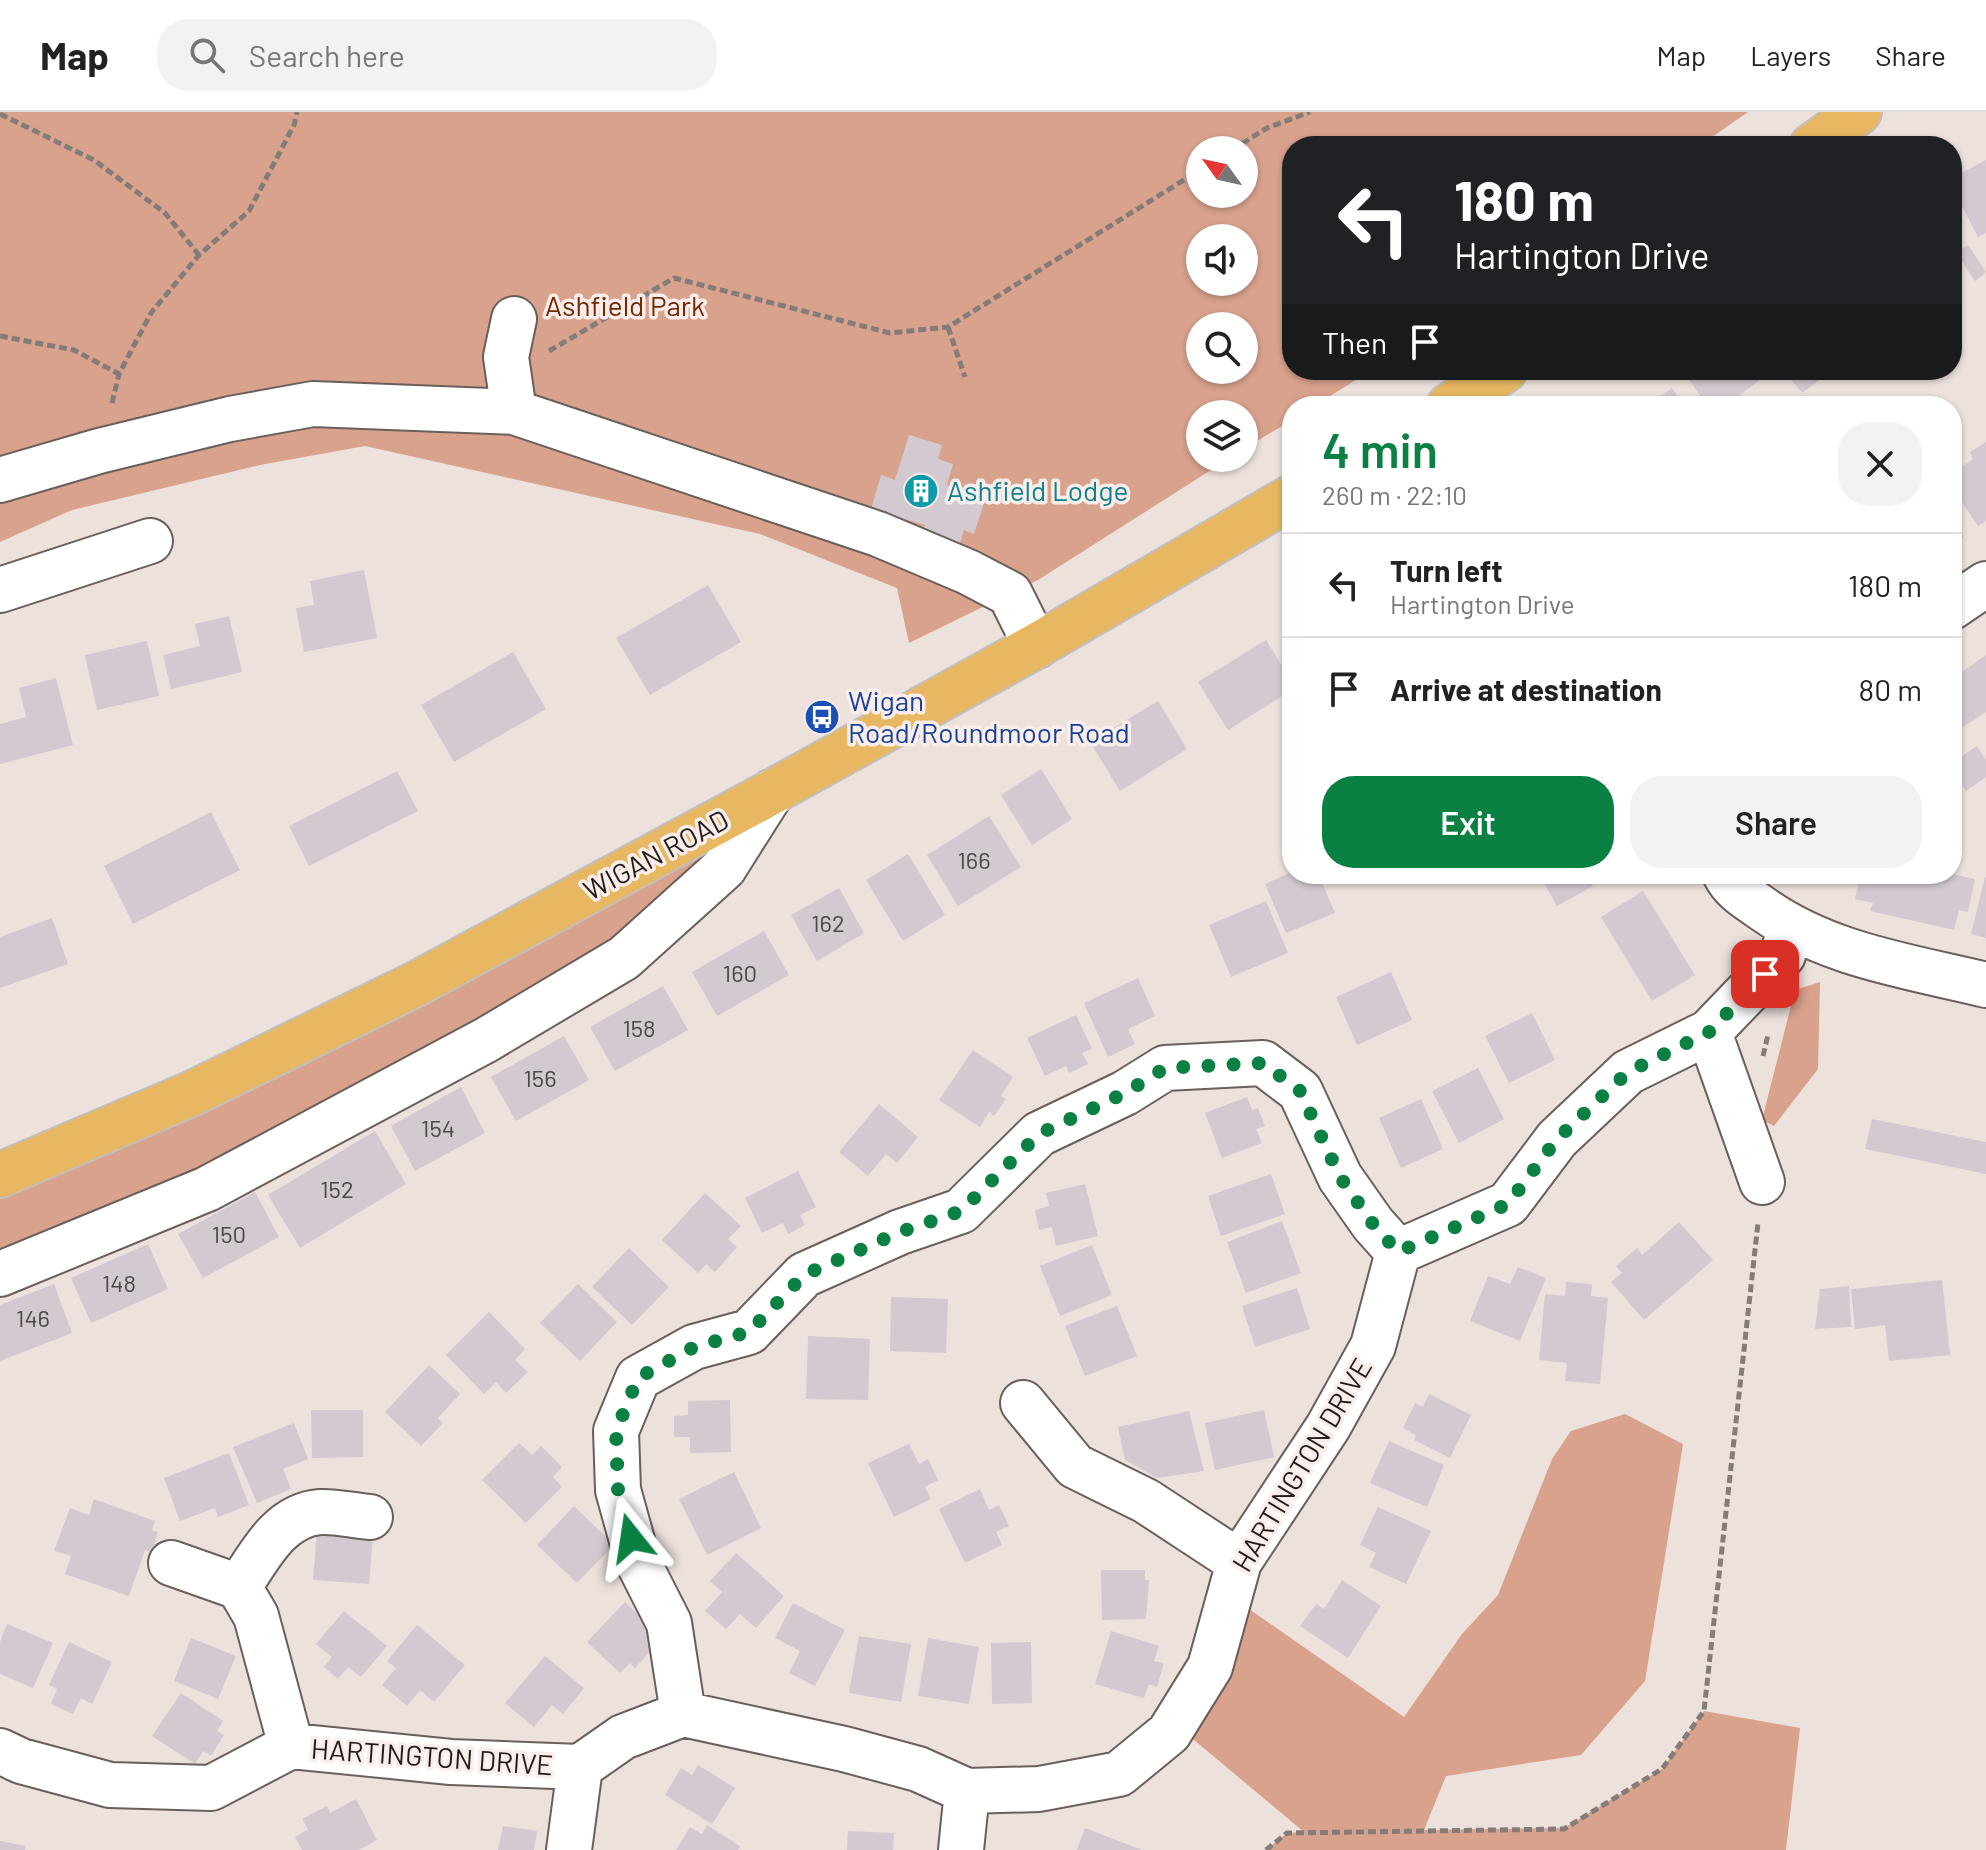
<!DOCTYPE html>
<html lang="en">
<head>
<meta charset="utf-8">
<style>
  body { margin:0; font-family:Barlow,sans-serif; background:#f2f2f2; color:#222; height:100vh; display:flex; flex-direction:column; font-size:30px; white-space:nowrap }
  * { box-sizing:border-box; margin:0 }
  p { font-size:26px; color:#767676 }
  .icon { flex:none; width:44px; height:44px; fill:none; stroke:currentColor; stroke-width:2; stroke-linecap:round; stroke-linejoin:round }
  .map { position:relative; flex:1; overflow:hidden }
  .side { position:absolute; left:1282px; top:284px; width:680px; height:488px; display:flex; flex-direction:column; background:#fff; border-radius:32px; box-shadow:0 2px 6px #0004 }
  .side>* { flex:none }
  .top-card { position:absolute; left:1282px; top:24px; width:680px; height:244px; border-radius:32px; box-shadow:0 2px 6px #0004; background:#202124; color:#fff; overflow:hidden }
  .needle { width:52px; rotate:303deg }
  .buttons { position:absolute; left:1186px; top:24px; display:grid; gap:16px }
  .buttons a { display:grid; place-items:center; width:72px; height:72px; border-radius:50%; background:#fff; box-shadow:0 2px 6px #0004; font-size:40px }
  .pin { position:absolute; display:grid; place-items:center; width:68px; height:68px; color:#fff; margin:-34px; border-radius:16px; box-shadow:0 4px 12px #0006 }
  .me { position:absolute; width:88px; margin:-44px; rotate:345deg; stroke-linejoin:round; filter:drop-shadow(0 0 6px #0008) }
  .turn { display:flex; align-items:center; gap:28px; height:168px; padding:0 40px; font-size:36px }
  .turn .icon { width:104px; height:104px; stroke-width:2.5 }
  .turn b { display:block; font-size:56px; line-height:68px }
  .then { display:flex; align-items:center; height:76px; padding:0 40px; background:#0003; gap:16px; font-size:30px }
  .round { display:grid; place-items:center; flex:none; width:84px; height:84px; border-radius:32px; background:#f2f2f2 }
  .summary { display:flex; align-items:center; justify-content:space-between; height:136px; padding:0 40px }
  h1 { font-size:48px; font-weight:600; line-height:60px; color:#0b8043 }
  .primary-button { display:flex; gap:16px; margin-top:auto; padding:16px 40px }
  .primary-button a { flex:1; height:92px; border-radius:32px; background:#0b8043; color:#fff; font-size:32px; font-weight:600; line-height:92px; text-align:center }
  .primary-button a+a { background:#f2f2f2; color:#222 }
  ul { padding:0; list-style:none }
  li { display:flex; align-items:center; gap:24px; height:104px; padding:0 40px; border-top:2px solid #e0e0e0 }
  li div { flex:1 }
  li b { display:block; font-size:30px }
  li em { font-style:normal }
  header { display:flex; align-items:center; gap:48px; box-sizing:border-box; height:112px; padding:0 40px; background:#fff; border-bottom:2px solid #e0e0e0 }
  header strong { font-size:38px }
  nav { display:flex; gap:44px; margin-inline-start:auto; font-size:28px }
  .search { width:560px; height:72px; background:#f2f2f2; display:flex; align-items:center; gap:20px; box-sizing:border-box; padding:0 28px; border-radius:32px; color:#767676; font-size:30px }
  .map>svg:first-child { display:block }
  .green { fill:#d9a28c; fill-rule:evenodd }
  .building { fill:#d3c9d1 }
  .lines { fill:none; stroke-linecap:round; stroke-linejoin:round }
  .minor-casing { stroke:#695f5b; stroke-width:48 }
  .highway-casing { stroke:#c1bfbf; stroke-width:48 }
  .path { stroke:#847c79; stroke-width:5; stroke-dasharray:8 4; stroke-linecap:butt }
  .minor { stroke:#fff; stroke-width:44 }
  .highway { stroke:#e7b762; stroke-width:44 }
  .route { stroke:#0b8043; stroke-width:14; stroke-dasharray:0 25.2 }
  .labels { text-anchor:middle; stroke-width:7; stroke-linejoin:round; paint-order:stroke }
  .number-label { font-size:24px; fill:#4d4748 }
  .park-label { font-size:28px; fill:#722800; stroke:#fbeeea }
  .culture-label { font-size:28px; fill:#0d838f; stroke:#fbeeea; text-anchor:start }
  .transit-label { font-size:28px; fill:#164399; stroke:#fbeeea; text-anchor:start }
  .street-label { font-size:28px; fill:#201c1a; stroke:#fbeeea }
</style>
</head>
<body>
<header>
<strong>Map</strong>
<div class="search"><svg class="icon" aria-label="search" viewBox="0 0 24 24"><circle cx="10" cy="10" r="6"/><path d="M15 15l6 6"/></svg>Search here</div>
<nav><a>Map</a><a>Layers</a><a>Share</a></nav>
</header>
<div class="map">
<svg width="1986" height="1738" viewBox="0 0 1986 1738">
  <rect width="100%" height="100%" fill="#ede1dc"/>
  <path class="green" d="M0,0H1748L1699,34H1292V258H1372L1314,294H1292V308L1244,337V302H1200V346H1230L1038,468L909,531L897,476L760,422L365,334L260,353L72,398L0,430ZM1200,38H1244V82H1200ZM1200,126H1244V170H1200ZM1200,214H1244V258H1200Z
    M772,680L624,846L0,1162V1063Z
    M1820,870L1818,957L1774,1014L1762,1008L1795,878Z
    M1625,1302L1683,1332L1645,1569L1581,1643L1446,1664L1424,1718L1564,1716L1662,1657L1704,1599L1800,1616L1786,1738H1266L1287,1721L1304,1720L1175,1612L1229,1483L1404,1605L1462,1522L1498,1483L1552,1347L1571,1319Z"/>
  <path class="building" d="M1986,48V121L1978,125L1952,75V66Z
    M1968,133L1986,160L1975,169L1956,140Z
    M1696,258H1773L1725,294H1708L1687,265Z
    M1784,258H1833L1802,281Z
    M1672,276L1684,294H1647Z
    M909,323L942,333L938,347L953,352L947,373L986,385L974,422L964,418L959,434L922,423L925,413L871,397L881,363L895,368Z
    M1986,330V409L1978,414L1952,375V362L1973,347L1970,340Z
    M1952,407L1964,425L1952,433Z
    M364,458L377,526L304,540L296,496L314,493L310,469Z
    M708,473L741,530L650,583L616,526Z
    M229,504L242,560L171,577L163,543L200,534L195,512Z
    M1266,528L1292,570V578L1228,618L1198,570Z
    M147,529L159,584L97,598L85,543Z
    M513,540L546,597L454,650L421,593Z
    M1986,543V600L1954,621L1952,567Z
    M56,566L73,633L0,652V612L26,605L19,576Z
    M1158,589L1187,637L1120,679L1090,630Z
    M1977,634L1986,648V665L1966,679L1952,657V651Z
    M1041,657L1072,707L1032,733L1001,683Z
    M397,659L418,699L309,754L289,714Z
    M211,700L240,758L133,812L104,754Z
    M989,704L1021,755L958,794L927,743Z
    M908,742L945,803L903,829L866,768Z
    M1292,760L1318,762L1335,801L1286,821L1265,772Z
    M1539,762H1586L1593,774L1557,794Z
    M1861,762H1952L1975,767L1968,800L1959,798L1954,818L1870,799L1873,791L1855,787Z
    M1985,765H1986V826L1971,822Z
    M839,776L864,821L817,849L791,803Z
    M1643,779L1695,863L1652,889L1601,805Z
    M1266,789L1288,841L1231,865L1209,813Z
    M52,806L68,852L0,876V825Z
    M764,819L789,863L717,904L692,860Z
    M1391,860L1412,908L1357,933L1336,885Z
    M1138,866L1155,904L1128,917L1135,932L1108,945L1084,891Z
    M663,874L688,918L615,959L590,915Z
    M1532,901L1555,948L1509,971L1485,924Z
    M1076,903L1092,937L1082,941L1088,952L1069,961L1066,954L1045,964L1027,926Z
    M564,924L589,968L516,1009L491,965Z
    M973,938L1013,965L1001,984L1006,987L994,1004L989,1000L980,1015L939,988Z
    M1478,956L1504,1007L1459,1031L1432,979Z
    M461,975L485,1021L415,1059L391,1014Z
    M1247,985L1252,998L1258,996L1265,1014L1256,1017L1262,1031L1222,1046L1205,1001Z
    M1421,987L1443,1037L1401,1056L1379,1006Z
    M879,992L918,1025L897,1051L886,1042L868,1064L839,1040Z
    M1872,1007L1986,1030V1062L1865,1037Z
    M375,1019L406,1072L300,1136L268,1083Z
    M798,1059L816,1095L800,1103L805,1113L788,1122L783,1111L762,1121L745,1086Z
    M1271,1062L1285,1102L1221,1124L1208,1084Z
    M1085,1072L1098,1124L1056,1134L1052,1115L1039,1118L1035,1098L1049,1094L1046,1081Z
    M255,1080L279,1125L203,1166L178,1122Z
    M705,1081L741,1114L728,1127L737,1135L715,1160L706,1152L698,1161L662,1128Z
    M1282,1109L1301,1161L1246,1181L1227,1130Z
    M1679,1110L1713,1148L1644,1208L1611,1170L1622,1161L1616,1154L1637,1136L1642,1143Z
    M148,1132L168,1177L91,1211L71,1166Z
    M1092,1133L1112,1183L1060,1204L1040,1154Z
    M629,1136L669,1175L632,1213L592,1175Z
    M1518,1155L1546,1166L1520,1229L1470,1209L1488,1164L1510,1172Z
    M1942,1168L1950,1243L1889,1249L1885,1213L1855,1217L1851,1177Z
    M1566,1170L1592,1172L1591,1184L1608,1186L1600,1272L1565,1269L1567,1251L1539,1248L1545,1182L1565,1184Z
    M54,1172L72,1221L0,1249V1193Z
    M578,1172L617,1210L580,1249L540,1211Z
    M1849,1174L1851,1215L1815,1217L1820,1177Z
    M1297,1176L1310,1217L1255,1235L1242,1194Z
    M891,1185L948,1187L946,1241L890,1239Z
    M1117,1194L1137,1244L1085,1264L1065,1214Z
    M489,1200L525,1237L515,1248L528,1260L506,1281L496,1270L484,1282L446,1243Z
    M808,1224L870,1227L868,1288L806,1287Z
    M429,1253L460,1282L438,1306L443,1311L421,1334L385,1300Z
    M1429,1282L1471,1303L1450,1346L1414,1328L1416,1323L1403,1316L1415,1291L1423,1295Z
    M730,1288L731,1340L690,1341V1325H674V1304L688,1303V1289Z
    M311,1298H363V1345L312,1346Z
    M1264,1298L1274,1345L1215,1358L1205,1311Z
    M1189,1299L1204,1359L1157,1366L1125,1348L1118,1315Z
    M294,1311L308,1347L283,1357L291,1377L257,1391L233,1335Z
    M1389,1329L1444,1353L1427,1395L1370,1371Z
    M519,1331L532,1343L541,1334L562,1355L553,1365L562,1375L526,1411L482,1368Z
    M909,1332L919,1352L928,1347L938,1368L925,1375L931,1387L894,1405L868,1351Z
    M229,1341L249,1393L218,1405L215,1396L180,1409L164,1366Z
    M734,1360L761,1416L707,1443L679,1387Z
    M980,1377L989,1398L999,1393L1009,1414L996,1420L1002,1433L965,1451L939,1397Z
    M94,1387L155,1409L152,1418L158,1420L152,1440L145,1438L129,1484L65,1462L71,1444L54,1439L70,1396L89,1403Z
    M574,1394L614,1433L577,1471L537,1433Z
    M1378,1395L1431,1419L1406,1472L1369,1455L1376,1441L1360,1433Z
    M317,1419L373,1423L369,1472L313,1468Z
    M736,1441L784,1484L756,1516L740,1502L726,1517L705,1499L722,1480L710,1469Z
    M1101,1458H1145V1468H1149L1146,1507L1102,1508Z
    M1342,1468L1381,1494L1348,1546L1300,1514L1316,1492L1324,1497Z
    M625,1490L657,1520L647,1531L653,1536L635,1556L630,1551L620,1561L587,1530Z
    M793,1491L845,1518L815,1574L789,1561L800,1539L775,1526Z
    M344,1499L387,1534L361,1565L348,1555L338,1567L324,1555L332,1545L316,1532Z
    M7,1512L53,1531L33,1576L0,1562V1530Z
    M417,1513L465,1553L434,1590L420,1578L407,1594L382,1573L396,1556L387,1549Z
    M1111,1519L1159,1534L1154,1549L1164,1551L1157,1575L1149,1572L1144,1586L1095,1572Z
    M859,1524L911,1532L901,1590L849,1581Z
    M191,1526L236,1544L218,1587L174,1569Z
    M928,1526L979,1535L969,1592L918,1584Z
    M69,1530L112,1550L92,1592L81,1586L73,1602L51,1592L57,1577L49,1573Z
    M1031,1530L1032,1591L992,1592L991,1531Z
    M545,1544L584,1576L563,1602L552,1593L534,1615L505,1591Z
    M181,1581L223,1609L217,1619L224,1623L211,1644L203,1639L195,1652L152,1624Z
    M698,1653L735,1676L712,1712L665,1683L681,1656L692,1663Z
    M356,1687L377,1728L359,1738H302L295,1725L308,1717L302,1707L327,1694L330,1701Z
    M707,1713L740,1734L738,1738H676L690,1715L702,1722Z
    M503,1714L537,1719L534,1738H498Z
    M1085,1716L1142,1738H1077Z
    M848,1719L894,1721L893,1738H847Z
    M0,1729L26,1734L25,1738H0Z"/>
  <g class="lines">
    <defs>
      <path id="minor" d="M514,207L506,245L514,300
        M0,368L99,339L230,307L313,292L514,300L878,422L968,460L1010,482L1036,534
        M0,478L150,429
        M1952,495L1986,472
        M1725,762C1733,778 1746,785 1760,795C1826,843 1908,854 1986,873
        M1709,920L1762,1070
        M0,1162L207,1077L486,928L624,846L724,756L772,680
        M1023,1291L1075,1354L1146,1389L1239,1450
        M171,1451L239,1475C259,1445 279,1403 320,1400C336,1399 354,1404 370,1405
        M239,1475L256,1504L291,1634
        M683,1602L669,1511L638,1450L618,1378L616,1319L638,1266L694,1235L749,1220L804,1163L900,1120L961,1099L1039,1022L1125,981L1165,956L1263,951L1300,979L1340,1065L1373,1112L1398,1140
        M0,1639L21,1649L110,1673L211,1676L291,1634L451,1650L580,1655L623,1625L683,1602L844,1637L918,1657L967,1679L1039,1677L1119,1662L1169,1621L1210,1555L1239,1450L1328,1315L1373,1234L1398,1140L1508,1092L1557,1027L1628,960L1709,920L1783,843L1789,816
        M569,1738L580,1655
        M961,1738L967,1679"/>
      <path id="highway" d="M1812,34L1859,0
        M1449,294L1505,258
        M0,1063L193,981L416,872L772,680L1036,534L1292,385"/>
    </defs>
    <use href="#minor" class="minor-casing"/>
    <use href="#highway" class="highway-casing"/>
    <path class="path" d="M0,2L94,48L165,101L199,143
      M1232,38L1267,16L1310,0
      M948,215L965,265
      M0,224L74,238L119,262
      M549,239L674,166L890,221L948,215L1200,58
      M112,291L119,262L151,201L199,143L249,99L294,13L297,0
      M1763,944L1768,923
      M1266,1738L1287,1721L1564,1717L1662,1657L1704,1599L1758,1111"/>
    <use href="#minor" class="minor"/>
    <use href="#highway" class="highway"/>
  </g>
  <g class="lines">
    <path class="route" d="M631,1426L618,1378L616,1319L638,1266L694,1235L749,1220L804,1163L900,1120L961,1099L1039,1022L1125,981L1165,956L1263,951L1300,979L1340,1065L1373,1112L1398,1140L1508,1092L1557,1027L1628,960L1709,920L1765,862"/>
  </g>
  <defs>
    <symbol id="building-disc" viewBox="-11 -11 22 22"><circle r="9.5" fill="#0f9aa8" stroke="#fbeeea"/><path d="M-4-6H4V6H1V3H-1V6H-4ZM-2.5-4.3h1.7v1.8h-1.7ZM.8-4.3h1.7v1.8H.8ZM-2.5-1h1.7V.8h-1.7ZM.8-1h1.7V.8H.8Z" fill="#fff"/></symbol>
    <symbol id="bus-disc" viewBox="-11 -11 22 22"><circle r="9.5" fill="#1a4fb4" stroke="#fbeeea"/><path d="M-5-6H5V4H4V6H2V4H-2V6H-4V4H-5ZM-3.5-4V0h7V-4ZM-3.5 1.2v1.5H-2V1.2ZM2 1.2v1.5H3.5V1.2Z" fill="#fff"/></symbol>
  </defs>
  <g fill-rule="evenodd">
    <use href="#building-disc" x="901" y="359" width="40" height="40"/>
    <use href="#bus-disc" x="802" y="585" width="40" height="40"/>
  </g>
  <g class="labels">
    <g class="number-label">
      <text x="974" y="757">166</text>
      <text x="828" y="820">162</text>
      <text x="740" y="870">160</text>
      <text x="639" y="925">158</text>
      <text x="540" y="975">156</text>
      <text x="438" y="1025">154</text>
      <text x="337" y="1086">152</text>
      <text x="229" y="1131">150</text>
      <text x="119" y="1180">148</text>
      <text x="33" y="1215">146</text>
    </g>
    <g class="park-label">
      <text x="625" y="204">Ashfield Park</text>
    </g>
    <g class="culture-label">
      <text x="947" y="389">Ashfield Lodge</text>
    </g>
    <g class="transit-label">
      <text x="848" y="599">Wigan<tspan x="848" dy="32">Road/Roundmoor Road</tspan></text>
    </g>
    <g class="street-label">
      <text transform="translate(656 743) rotate(-28)" y="10">WIGAN ROAD</text>
      <text transform="translate(1302 1353) rotate(-59)" y="10">HARTINGTON DRIVE</text>
      <text transform="translate(432 1645) rotate(4)" y="10">HARTINGTON DRIVE</text>
    </g>
  </g>
</svg>
<div class="buttons">
<a><svg class="needle" viewBox="-14 -14 28 28"><path d="M0-13l5 13h-10z" fill="#e53935"/><path d="M0 13l5-13h-10z" fill="#767676"/></svg></a>
<a><svg class="icon" aria-label="sound" viewBox="0 0 24 24"><path d="M4 9h4l5-4v14l-5-4H4zM17 9q2 3 0 6"/></svg></a>
<a><svg class="icon" aria-label="search" viewBox="0 0 24 24"><circle cx="10" cy="10" r="6"/><path d="M15 15l6 6"/></svg></a>
<a><svg class="icon" aria-label="layers" viewBox="0 0 24 24"><path d="M12 4l9 5-9 5-9-5zM3 14l9 5 9-5"/></svg></a>
</div>
<div class="pin" style="left:1765px;top:862px;background:#d93025"><svg class="icon" aria-label="arrive" viewBox="0 0 24 24"><path d="M6 21V4h12l-3 4 3 4H6"/></svg></div>
<svg class="me" style="left:631px;top:1426px" viewBox="-20 -20 40 40"><path d="M0-17L14 15 0 8-14 15z" fill="#0b8043" stroke="#fff" stroke-width="4"/></svg>
<div class="top-card">
<div class="turn"><svg class="icon" aria-label="left" viewBox="0 0 24 24"><path d="M17 20v-9H6M10 6l-5 5 5 5"/></svg><div><b>180 m</b>Hartington Drive</div></div>
<div class="then">Then<svg class="icon" aria-label="arrive" viewBox="0 0 24 24"><path d="M6 21V4h12l-3 4 3 4H6"/></svg></div>
</div>
<section class="side">
<div class="summary"><div><h1>4 min</h1><p>260 m · 22:10</p></div><a class="round"><svg class="icon" aria-label="close" viewBox="0 0 24 24"><path d="M6 6l12 12M18 6L6 18"/></svg></a></div>
<ul>
<li><svg class="icon" aria-label="left" viewBox="0 0 24 24"><path d="M17 20v-9H6M10 6l-5 5 5 5"/></svg><div><b>Turn left</b><p>Hartington Drive</p></div><em>180 m</em></li>
<li><svg class="icon" aria-label="arrive" viewBox="0 0 24 24"><path d="M6 21V4h12l-3 4 3 4H6"/></svg><div><b>Arrive at destination</b></div><em>80 m</em></li>
</ul>
<div class="primary-button"><a>Exit</a><a>Share</a></div>
</section>
</div>
</body>
</html>
